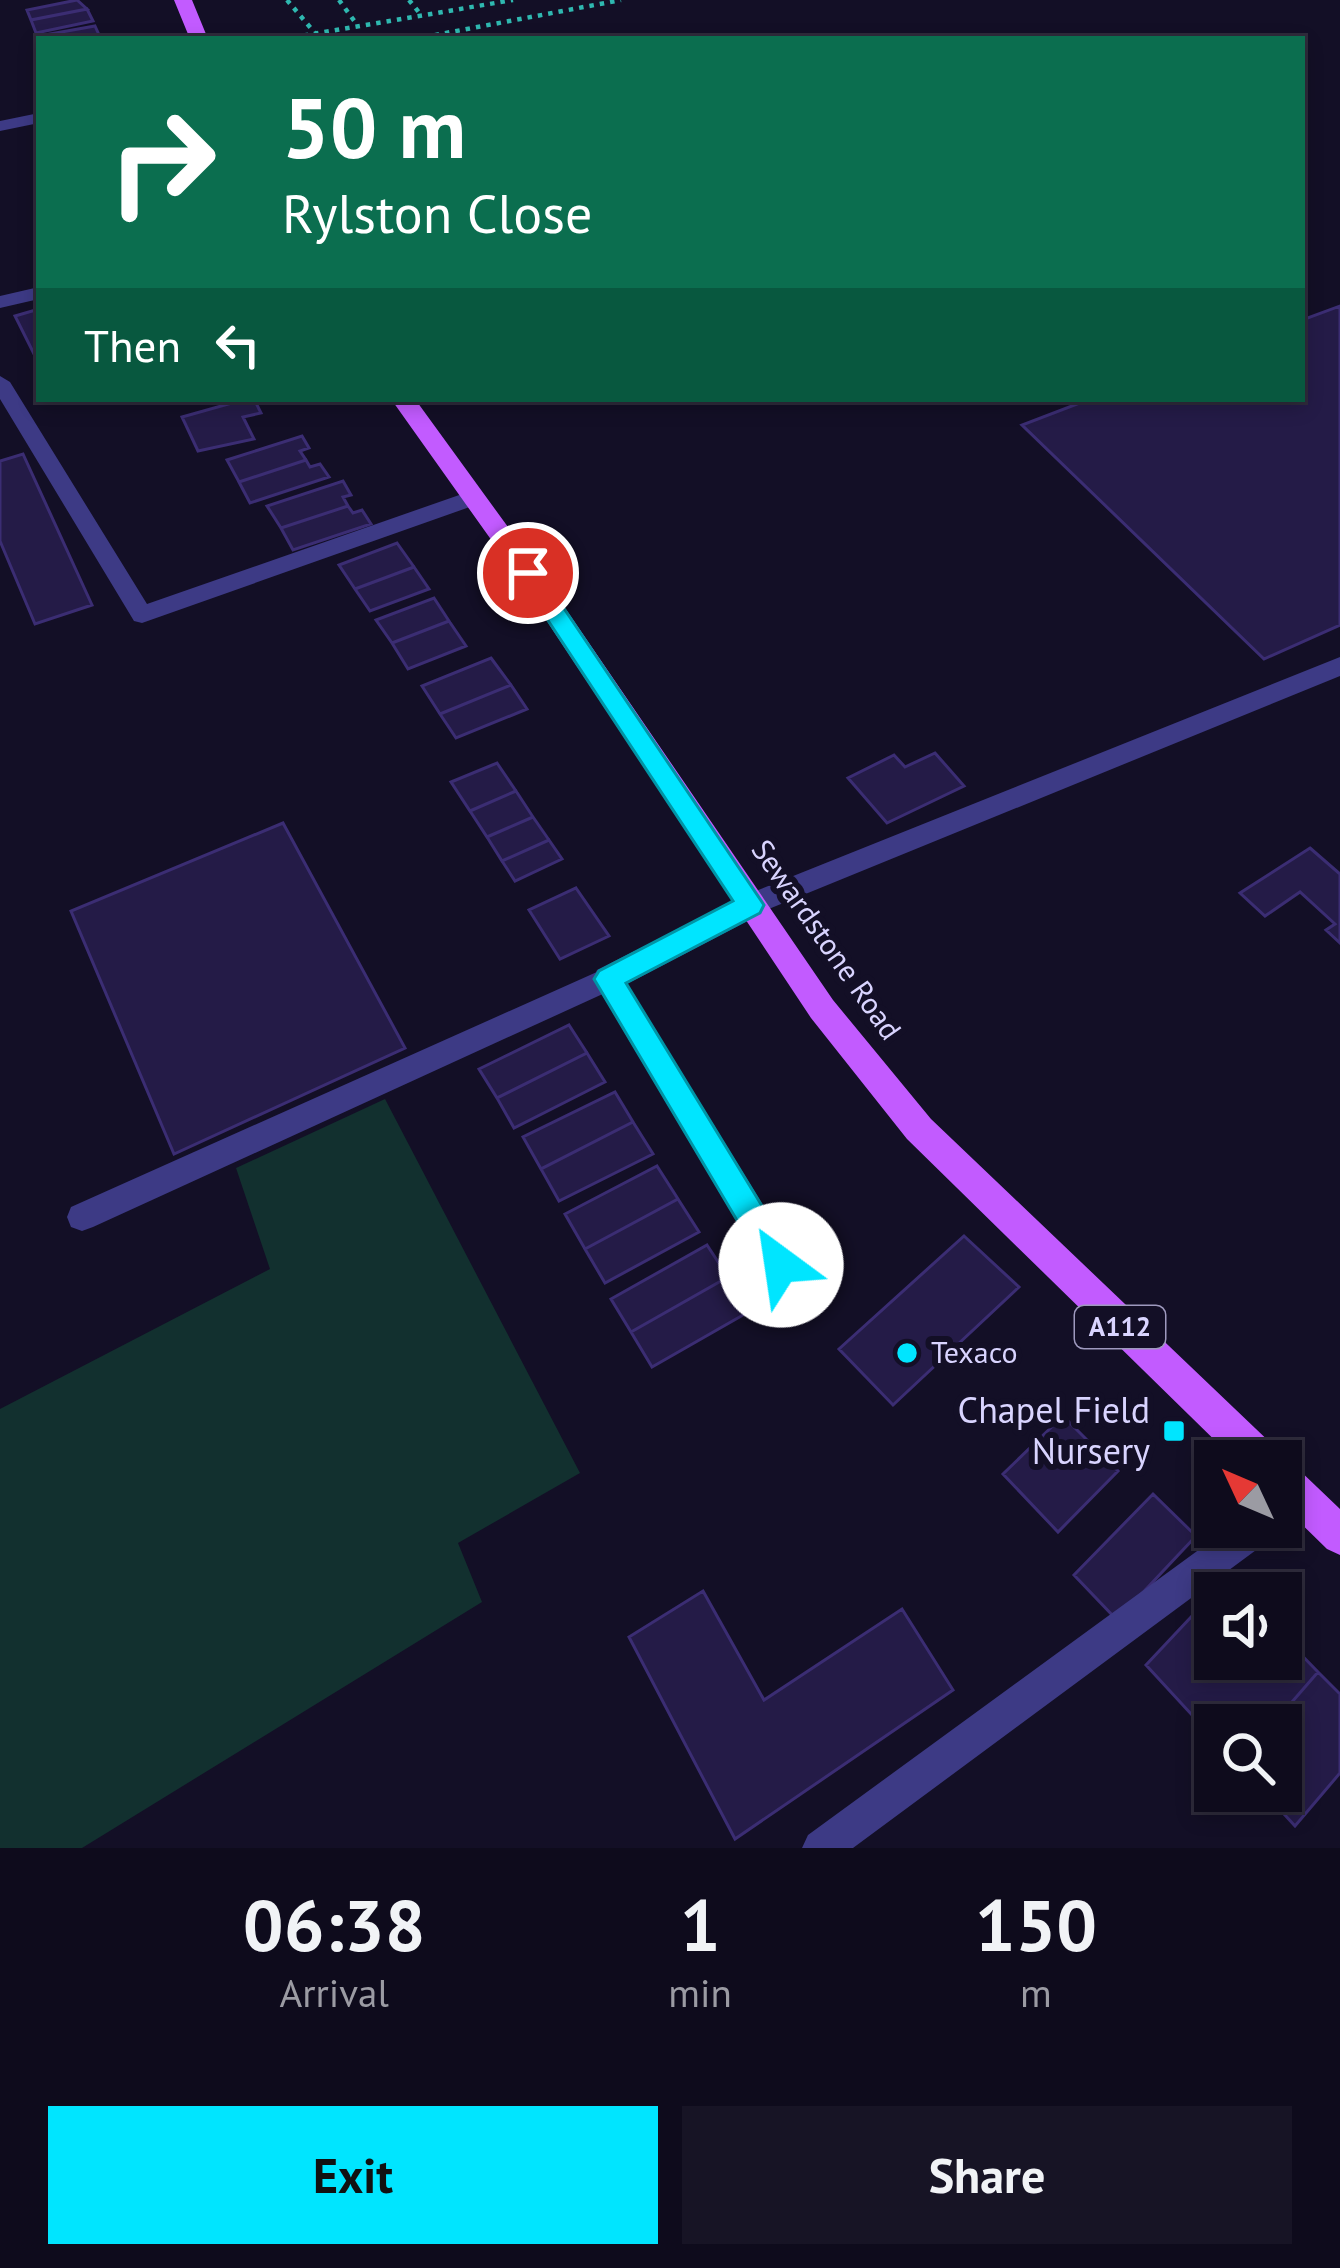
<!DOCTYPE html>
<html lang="en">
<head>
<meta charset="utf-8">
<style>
  body { margin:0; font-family:"PT Sans",sans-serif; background:#171425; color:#f1f3f6; height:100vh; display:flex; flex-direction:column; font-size:45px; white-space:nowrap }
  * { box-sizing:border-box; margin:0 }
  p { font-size:39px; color:#9b9ba3 }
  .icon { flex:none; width:66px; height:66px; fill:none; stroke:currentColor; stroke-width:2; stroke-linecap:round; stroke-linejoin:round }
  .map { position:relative; height:1848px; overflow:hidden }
  .sheet { display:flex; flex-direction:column; background:#0e0b1c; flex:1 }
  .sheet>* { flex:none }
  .top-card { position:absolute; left:36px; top:36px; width:1269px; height:366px; border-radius:0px; box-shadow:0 6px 18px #0003,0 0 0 3px #2e2b3b; background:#0b6e4f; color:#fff; overflow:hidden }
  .needle { width:78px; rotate:314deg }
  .tools { position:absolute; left:1194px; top:1440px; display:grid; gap:24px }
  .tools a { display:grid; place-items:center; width:108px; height:108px; border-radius:0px; background:#0e0b1c; box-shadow:0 6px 18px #0003,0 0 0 3px #2e2b3b; font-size:60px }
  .pin { position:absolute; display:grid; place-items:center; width:102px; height:102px; color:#fff; margin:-51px; border:6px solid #fff; border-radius:50%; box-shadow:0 3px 12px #0007 }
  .me { position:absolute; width:132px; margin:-66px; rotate:329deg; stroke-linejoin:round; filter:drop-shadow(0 0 9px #0008) }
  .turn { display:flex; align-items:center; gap:42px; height:252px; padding:0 48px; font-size:54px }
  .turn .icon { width:156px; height:156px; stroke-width:2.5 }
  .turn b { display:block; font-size:84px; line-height:102px }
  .then { display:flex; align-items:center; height:114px; padding:0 48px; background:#0003; gap:24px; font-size:45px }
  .eta { display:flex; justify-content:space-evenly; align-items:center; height:204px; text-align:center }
  .eta b { font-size:72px; font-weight:700; line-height:84px }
  .primary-button { display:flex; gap:24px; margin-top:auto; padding:24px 48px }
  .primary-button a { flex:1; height:138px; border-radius:0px; background:#00e5ff; color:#111; font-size:48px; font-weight:700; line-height:138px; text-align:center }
  .primary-button a+a { background:#171425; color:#f1f3f6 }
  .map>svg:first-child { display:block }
  .green { fill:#12302f }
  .building { fill:#241b47; stroke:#3b2d73; stroke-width:3 }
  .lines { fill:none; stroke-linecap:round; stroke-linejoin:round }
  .path { stroke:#2fb8b0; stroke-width:4.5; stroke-dasharray:4.5 6; stroke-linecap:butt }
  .service { fill:#3d3a85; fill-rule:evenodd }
  .minor { fill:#3d3a85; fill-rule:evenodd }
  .primary { fill:#c25bff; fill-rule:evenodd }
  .route { fill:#00e5ff; stroke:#0095a6; stroke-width:3 }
  .poi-dot { fill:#00e5ff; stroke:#130f26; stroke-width:4.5 }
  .labels { text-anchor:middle; stroke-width:12; stroke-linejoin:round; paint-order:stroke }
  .shield { fill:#130f26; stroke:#9e99be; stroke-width:3 }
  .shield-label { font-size:27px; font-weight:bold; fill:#d9d4ff }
  .street-label { font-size:30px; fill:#d9d4ff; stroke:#130f26 }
  .poi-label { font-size:30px; fill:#d9d4ff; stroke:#130f26; text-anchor:start }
  .near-poi-label { font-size:36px; fill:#d9d4ff; stroke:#130f26; text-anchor:end }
</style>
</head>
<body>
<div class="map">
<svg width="1340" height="1848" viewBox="0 0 1340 1848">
  <rect width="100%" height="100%" fill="#130f26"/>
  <path class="green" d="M385,1099L580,1473L458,1543L482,1602L82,1848H0V1409L270,1269L236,1168Z"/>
  <path class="building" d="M77,0L87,9L31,20L27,10Z
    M87,9L93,21L36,33L31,20Z
    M95,26L100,37L39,36Z
    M1340,306V625L1264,659L1022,425L1090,399H1302V320Z
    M39,309V360H37L15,316Z
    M246,399H254L261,413L243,417L254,439L198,451L182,417Z
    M302,436L309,448L300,451L306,460L239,482L227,460Z
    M23,454L92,605L35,624L0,541V461Z
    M306,460L310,467L320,464L329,477L250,503L239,482Z
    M343,481L351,495L343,497L348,506L281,528L267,506Z
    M348,506L353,513L362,510L371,524L293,550L281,528Z
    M397,543L414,567L355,589L339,565Z
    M414,567L429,589L370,611L355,589Z
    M434,598L449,621L392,643L376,620Z
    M449,621L466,646L408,669L392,643Z
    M491,658L511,685L440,714L422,686Z
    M511,685L527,709L456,738L440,714Z
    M935,753L964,786L887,823L848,778L894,755L905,767Z
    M497,763L516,791L470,811L451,782Z
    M516,791L533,817L487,837L470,811Z
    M533,817L549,840L502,861L487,837Z
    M283,823L405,1048L174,1154L71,911Z
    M549,840L562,859L515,881L502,861Z
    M1310,848L1340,874V943L1326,930L1335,924L1300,892L1265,916L1240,893Z
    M576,888L609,936L560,959L529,910Z
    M569,1025L587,1053L497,1098L479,1069Z
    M587,1053L605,1082L514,1128L497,1098Z
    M615,1092L633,1122L541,1169L523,1137Z
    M633,1122L653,1154L559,1201L541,1169Z
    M657,1166L678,1199L585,1249L565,1214Z
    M678,1199L699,1232L605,1283L585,1249Z
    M964,1236L1019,1287L893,1405L839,1349Z
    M707,1245L728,1277L631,1332L611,1299Z
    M728,1277L750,1311L652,1367L631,1332Z
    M1063,1416L1118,1471L1058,1532L1003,1474Z
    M1153,1494L1196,1536L1117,1620L1074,1575Z
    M703,1591L764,1700L902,1609L953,1690L735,1839L629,1637Z
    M1209,1598L1215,1604V1659H1281V1634L1318,1672L1272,1725H1215V1740L1146,1665Z
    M1318,1672L1340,1694V1773L1295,1826L1263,1791H1281V1725H1272Z"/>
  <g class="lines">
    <path class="path" d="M287,0L315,33
      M339,0L358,26
      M409,0L421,15
      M283,39L513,0
      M414,39L621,0"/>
    <path class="service" d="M39,113V123L0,131V121Z
      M39,287V299L0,308V296Z
      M0,376L10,382L147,604L465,493H481L484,498L481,503L142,623L134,621L0,399Z
      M1340,657V676L759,913H741L737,905L741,897Z
      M608,967L618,971L622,979L618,987L93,1227L82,1231L71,1227L67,1217L71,1207Z
      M1230,1527H1276L1271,1539L853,1848H802L808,1835Z"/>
    <path class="minor" d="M750,893L761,896L765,905L761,914L627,984L793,1254L798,1265L793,1276L781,1281L769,1276L593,979L597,970Z"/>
    <path class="primary" d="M174,0H192L208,39H190Z
      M391,399H415L537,567L833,1000L931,1119L1276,1448L1281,1459L1294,1465L1340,1509V1555L1327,1549L1281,1504V1461H1236L907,1139L811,1018L519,579Z"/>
  </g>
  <path class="route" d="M528,565L536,567L764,905L760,913L626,983L792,1255L797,1265L792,1276L781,1280L770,1276L594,979L599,971L733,901L520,578L517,573Z"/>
  <g class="poi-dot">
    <circle cx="907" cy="1353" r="12"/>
    <rect x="1162" y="1419" width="24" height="24" rx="6"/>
  </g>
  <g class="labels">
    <rect class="shield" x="1075" y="1306" width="90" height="42" rx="9"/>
    <g class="shield-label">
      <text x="1120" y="1336">A112</text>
    </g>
    <g class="street-label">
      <text transform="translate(826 940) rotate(55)" y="10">Sewardstone Road</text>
    </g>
    <g class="poi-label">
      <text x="931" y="1363">Texaco</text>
    </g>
    <g class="near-poi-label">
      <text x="1150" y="1423">Chapel Field<tspan x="1150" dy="41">Nursery</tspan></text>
    </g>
  </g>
</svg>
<div class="tools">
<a><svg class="needle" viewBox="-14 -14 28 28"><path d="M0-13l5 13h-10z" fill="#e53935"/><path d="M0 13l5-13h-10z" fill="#9b9ba3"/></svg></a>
<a><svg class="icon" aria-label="sound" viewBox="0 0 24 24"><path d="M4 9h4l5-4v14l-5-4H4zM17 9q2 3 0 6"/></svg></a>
<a><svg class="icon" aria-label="search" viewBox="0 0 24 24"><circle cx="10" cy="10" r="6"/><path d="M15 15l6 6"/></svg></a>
</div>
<div class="pin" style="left:528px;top:573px;background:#d93025"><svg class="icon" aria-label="arrive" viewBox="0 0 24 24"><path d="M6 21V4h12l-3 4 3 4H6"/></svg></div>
<svg class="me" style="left:781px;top:1265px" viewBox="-20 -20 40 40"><circle r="19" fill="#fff"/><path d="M0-13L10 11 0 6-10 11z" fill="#00e5ff"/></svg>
<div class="top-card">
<div class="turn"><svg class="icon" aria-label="right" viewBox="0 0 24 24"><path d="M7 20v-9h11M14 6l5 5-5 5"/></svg><div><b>50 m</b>Rylston Close</div></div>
<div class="then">Then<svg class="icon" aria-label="left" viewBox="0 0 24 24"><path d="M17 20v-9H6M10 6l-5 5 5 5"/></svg></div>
</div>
</div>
<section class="sheet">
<div class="eta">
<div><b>06:38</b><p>Arrival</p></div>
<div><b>1</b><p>min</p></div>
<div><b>150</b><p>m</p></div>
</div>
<div class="primary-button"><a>Exit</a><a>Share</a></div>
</section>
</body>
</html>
